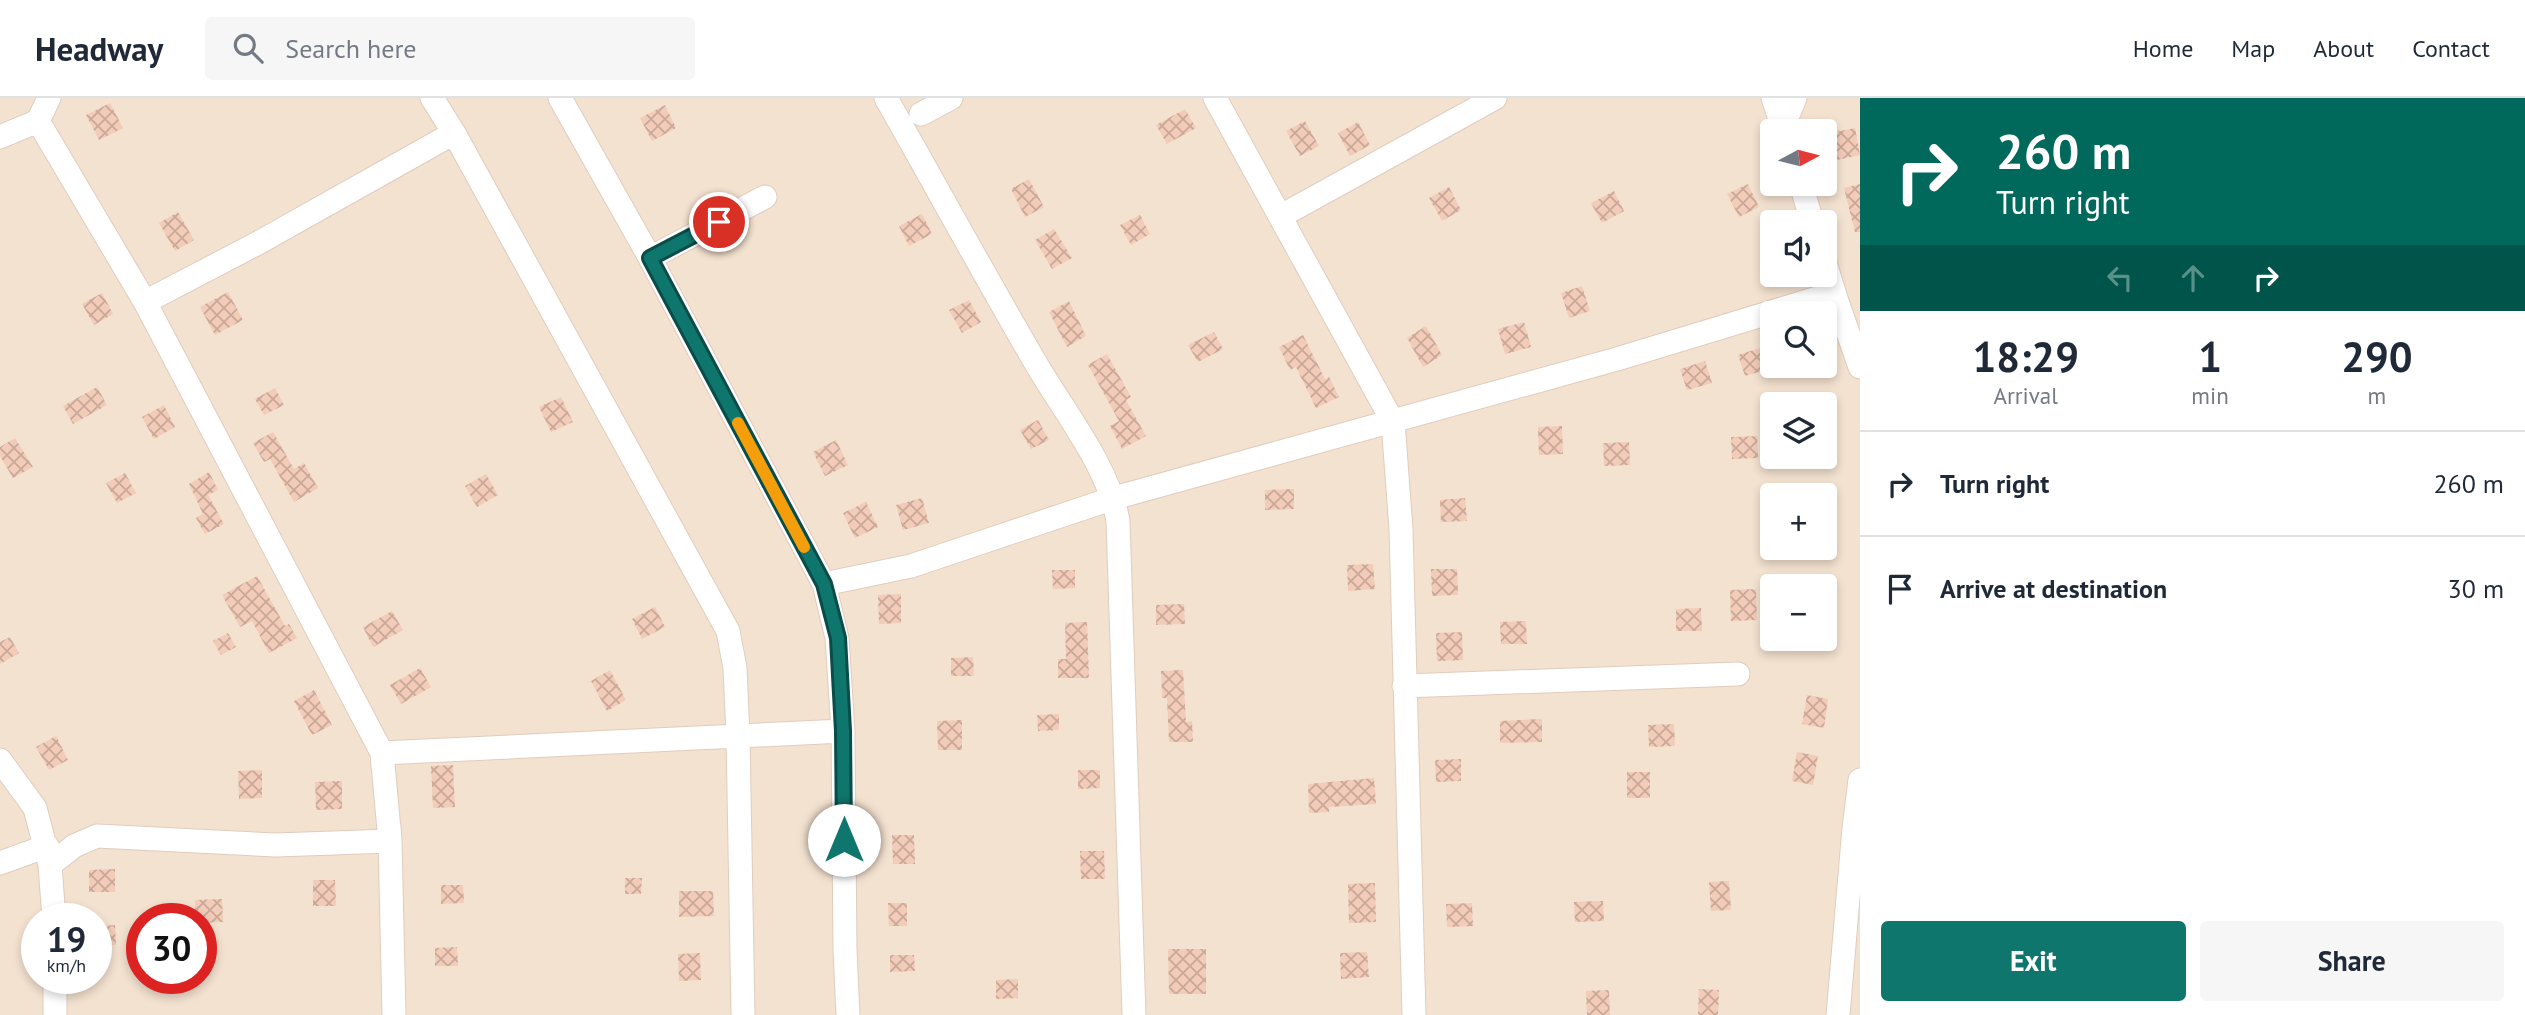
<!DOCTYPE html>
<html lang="en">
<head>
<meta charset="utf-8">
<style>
  body { margin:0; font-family:"PT Sans",sans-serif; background:#f6f6f7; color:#1f2937; height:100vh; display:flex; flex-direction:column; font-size:26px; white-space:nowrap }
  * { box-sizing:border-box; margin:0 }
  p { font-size:23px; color:#747a83 }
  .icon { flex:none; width:38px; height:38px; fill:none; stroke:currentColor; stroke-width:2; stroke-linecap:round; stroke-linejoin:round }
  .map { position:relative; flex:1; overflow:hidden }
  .side { display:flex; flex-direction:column; background:#fff; width:665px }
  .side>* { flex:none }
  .banner { background:#00695c; color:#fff; overflow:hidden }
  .needle { width:46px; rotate:83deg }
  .buttons { position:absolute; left:1760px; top:21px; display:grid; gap:14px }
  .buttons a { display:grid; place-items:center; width:77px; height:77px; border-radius:7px; background:#fff; box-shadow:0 4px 10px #0003; font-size:35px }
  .speed { position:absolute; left:21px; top:805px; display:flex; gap:14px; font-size:35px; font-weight:700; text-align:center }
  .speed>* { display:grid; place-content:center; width:91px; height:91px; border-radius:50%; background:#fff; box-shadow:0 4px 10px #0003; line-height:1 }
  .speed small { font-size:18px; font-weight:400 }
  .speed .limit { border:10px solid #d22; background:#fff; color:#111 }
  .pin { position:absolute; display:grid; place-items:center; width:60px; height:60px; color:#fff; margin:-30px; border:4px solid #fff; border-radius:50%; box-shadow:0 2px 7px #0007 }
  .me { position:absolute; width:77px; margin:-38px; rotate:0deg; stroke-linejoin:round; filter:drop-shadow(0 0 5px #0008) }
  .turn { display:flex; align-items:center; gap:24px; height:147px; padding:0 21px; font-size:32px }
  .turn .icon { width:91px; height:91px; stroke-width:2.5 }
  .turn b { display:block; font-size:49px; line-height:60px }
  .lanes { display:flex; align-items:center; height:66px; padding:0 21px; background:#0003; justify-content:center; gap:35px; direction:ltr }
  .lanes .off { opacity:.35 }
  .eta { display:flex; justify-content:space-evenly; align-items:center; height:119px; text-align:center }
  .eta b { font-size:42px; font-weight:700; line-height:49px }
  .action { display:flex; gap:14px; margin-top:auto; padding:14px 21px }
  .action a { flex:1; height:80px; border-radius:7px; background:#0f766e; color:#fff; font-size:28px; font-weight:700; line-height:80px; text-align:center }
  .action a+a { background:#f6f6f7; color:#1f2937 }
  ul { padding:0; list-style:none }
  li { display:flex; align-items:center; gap:21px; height:105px; padding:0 21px; border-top:2px solid #e0e1e3 }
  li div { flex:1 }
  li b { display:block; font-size:26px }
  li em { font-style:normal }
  header { display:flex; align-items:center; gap:42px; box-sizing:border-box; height:98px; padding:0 35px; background:#fff; border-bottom:2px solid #e0e1e3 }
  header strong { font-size:33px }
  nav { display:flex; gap:38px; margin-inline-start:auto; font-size:24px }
  .search { width:490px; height:63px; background:#f6f6f7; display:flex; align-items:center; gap:18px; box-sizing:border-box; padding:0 24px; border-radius:7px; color:#747a83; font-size:26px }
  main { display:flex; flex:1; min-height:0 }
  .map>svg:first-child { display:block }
  .residential { fill:#f4e2d0; fill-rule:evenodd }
  .building { fill:url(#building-cross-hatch) }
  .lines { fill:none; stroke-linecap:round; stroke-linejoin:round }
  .minor-casing { stroke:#e1ccbd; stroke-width:25 }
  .minor { stroke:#fff; stroke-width:23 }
  .route-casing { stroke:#0a4d48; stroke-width:18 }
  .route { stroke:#0f766e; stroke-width:12 }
  .slow { stroke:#f59e0b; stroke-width:12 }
</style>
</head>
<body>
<header>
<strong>Headway</strong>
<div class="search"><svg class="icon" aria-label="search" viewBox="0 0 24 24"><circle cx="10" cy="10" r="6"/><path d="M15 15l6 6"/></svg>Search here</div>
<nav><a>Home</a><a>Map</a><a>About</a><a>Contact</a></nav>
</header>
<main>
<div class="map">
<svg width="1860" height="917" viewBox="0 0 1860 917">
  <defs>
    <pattern id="building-cross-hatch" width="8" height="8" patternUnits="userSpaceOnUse" patternTransform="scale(1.75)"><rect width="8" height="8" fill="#f3ccb9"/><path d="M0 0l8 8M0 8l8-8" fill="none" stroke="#c9a898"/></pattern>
  </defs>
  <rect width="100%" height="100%" fill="#fdf0e1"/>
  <path class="residential" d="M0,0H1860V917H0ZM1773,33H1825V86H1773ZM1773,124H1825V177H1773ZM1773,215H1825V268H1773ZM1773,306H1825V359H1773ZM1773,397H1825V450H1773ZM1773,488H1825V541H1773ZM37,821H96V880H37ZM142,821H201V880H142Z"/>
  <path class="building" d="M110,5L123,30L99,42L86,17Z
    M665,7L676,30L652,43L640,20Z
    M1185,11L1196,30L1167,46L1156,27Z
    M1305,23L1319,48L1300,58L1286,33Z
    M1358,24L1370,47L1350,58L1338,35Z
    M1855,30L1860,57L1837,62L1831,35Z
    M1029,81L1044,109L1025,119L1011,91Z
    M1748,86L1759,109L1739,119L1727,96Z
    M1860,86V134H1855L1844,90Z
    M1449,89L1461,112L1442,123L1429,100Z
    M1614,93L1624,113L1602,125L1591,105Z
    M178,114L194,142L175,153L159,125Z
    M922,116L932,136L909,148L899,128Z
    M1140,117L1150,136L1131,147L1120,127Z
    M1054,131L1072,160L1052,171L1035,142Z
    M1582,188L1590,213L1569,220L1561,195Z
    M228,194L243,222L215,237L200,209Z
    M102,195L113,216L94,227L82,206Z
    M969,202L981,224L962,235L949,212Z
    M1069,203L1086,238L1067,249L1049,214Z
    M1524,224L1531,249L1505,256L1498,231Z
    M1426,228L1442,257L1423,269L1407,240Z
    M1214,234L1223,251L1198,264L1188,247Z
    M1303,237L1325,281L1329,279L1339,299L1316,310L1296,269L1290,272L1279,249Z
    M1763,249L1769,271L1745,278L1738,257Z
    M1107,256L1131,299L1126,302L1146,338L1122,351L1110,328L1119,323L1088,267Z
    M1705,263L1712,285L1687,292L1680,271Z
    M97,289L107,307L73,326L63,308Z
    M275,290L284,307L264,317L255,301Z
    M561,299L573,324L551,334L539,309Z
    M164,307L175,329L154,341L142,319Z
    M1038,322L1049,342L1031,351L1020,332Z
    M1562,328L1563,356L1539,357L1538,329Z
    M273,334L294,371L304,365L318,390L294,404L270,361L264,364L253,345Z
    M1757,338L1758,360L1732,361L1731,339Z
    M15,340L33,369L13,380L0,358V349Z
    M836,342L848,367L825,378L813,354Z
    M1629,344L1630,367L1604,368L1603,345Z
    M209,374L218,392L208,397L224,426L205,436L196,420L203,416L189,386Z
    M125,375L136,395L117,405L106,385Z
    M486,376L498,397L477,409L465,388Z
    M1294,391V411L1265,412V392Z
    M922,400L929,425L903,432L896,407Z
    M1465,400L1467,423L1441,424L1440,402Z
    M866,404L878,429L855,440L843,415Z
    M1373,466L1375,491L1348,493L1347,467Z
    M1431,471H1457L1458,497L1432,498Z
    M1052,472H1075V490L1053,491Z
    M257,478L285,528L289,526L297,540L269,555L252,523L240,529L222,497Z
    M1756,491L1757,522L1731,523L1730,492Z
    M901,496V525L879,526L878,497Z
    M1184,506L1185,526L1156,527V507Z
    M655,509L665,529L642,541L632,521Z
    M1701,510L1702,533H1676V511Z
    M392,513L403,532L373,549L363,529Z
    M1526,523L1527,546H1501L1500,524Z
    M1087,524L1089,580H1058V561H1066L1065,525Z
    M1462,534L1463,562L1437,563L1436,535Z
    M228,535L236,549L221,557L213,543Z
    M10,539L19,555L0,566V544Z
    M973,559L974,578H951V560Z
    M420,570L431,589L401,606L390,587Z
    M610,572L626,602L607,613L591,583Z
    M1183,572L1186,624L1192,623L1193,644H1169L1167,600H1162L1161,573Z
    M314,592L332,627L312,637L294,603Z
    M1807,597L1828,601L1824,630L1802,626Z
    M1059,616V632L1038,633L1037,617Z
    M1542,621V644L1500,645V623Z
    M962,622V652H938L937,623Z
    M1674,626L1675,648L1649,649L1648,627Z
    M56,638L68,662L49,672L36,649Z
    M1797,654L1818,658L1813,687L1792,683Z
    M1461,661V683L1436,684L1435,662Z
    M453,667L455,709L433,710L431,668Z
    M262,672V700L239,701L238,673Z
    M1078,672H1100V690L1078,691Z
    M1627,674H1650V700H1627Z
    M1374,680L1376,706L1329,709V714L1309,715L1308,686Z
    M342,683V711L316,712L315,684Z
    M892,737H914L915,766H893Z
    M1080,753H1104L1105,781H1081Z
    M115,771V794H89V772Z
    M625,780H642L641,796H625Z
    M313,782H335L336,808H313Z
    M1729,783L1731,812L1711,813L1709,784Z
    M1375,785L1376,824L1349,825L1348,786Z
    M441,787H463L464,805L441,806Z
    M679,793H713L714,818L679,819Z
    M222,801L223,824L201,825V821H195V802Z
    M1603,803L1604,823L1575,824L1574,804Z
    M888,805H907V828H889Z
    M1472,805L1473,828L1447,829L1446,806Z
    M115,827L116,847L96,848V828Z
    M457,849L458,868H435V850Z
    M1168,851H1206V896H1169Z
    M1367,854L1369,879L1341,881L1340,855Z
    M700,855L701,882L679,883L678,856Z
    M890,857H914L915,873L890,874Z
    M1018,881V900L996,901V882Z
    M1699,891L1719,892L1718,917H1698Z
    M1609,892L1610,917H1587L1586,893Z"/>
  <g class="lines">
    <defs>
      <path id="minor" d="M432,0L454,35L728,533L735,570L738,638L743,917
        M560,0L650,160L824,486L837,540L843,633L845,851L848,917
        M886,0C937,90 986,180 1038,269C1066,316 1109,370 1118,423L1134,917
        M1215,0L1393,324L1401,431L1414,917
        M1773,0L1784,33
        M921,16L951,0
        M38,23L145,204L382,655L390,743L394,917
        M1783,29L1795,0
        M0,39L38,23L49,0
        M1801,86L1812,124
        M1281,118L1495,0
        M650,160L765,99
        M1825,165L1839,210
        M145,204L258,145L454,35
        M824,486L911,468L1114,400L1617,261L1834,195L1860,269
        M1404,588L1738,576
        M0,662L35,710L50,767L54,821
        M383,669L382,655L843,633
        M0,765L47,748L50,767L74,748L97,738L276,747L390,743L389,728
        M55,917V880
        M1838,917L1854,730L1860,682"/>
    </defs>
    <use href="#minor" class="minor-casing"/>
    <use href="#minor" class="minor"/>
  </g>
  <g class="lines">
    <defs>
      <path id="route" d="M719,124L650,160L824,486L838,540L843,633L844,742"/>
    </defs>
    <use href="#route" class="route-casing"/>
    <use href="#route" class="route"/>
    <path class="slow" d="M738,325L804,449"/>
  </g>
</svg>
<div class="buttons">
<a><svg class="needle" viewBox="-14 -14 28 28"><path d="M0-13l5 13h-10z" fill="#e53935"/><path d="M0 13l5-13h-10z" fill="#747a83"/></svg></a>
<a><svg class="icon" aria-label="sound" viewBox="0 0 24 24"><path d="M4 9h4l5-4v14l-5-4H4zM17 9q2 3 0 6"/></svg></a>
<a><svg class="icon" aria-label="search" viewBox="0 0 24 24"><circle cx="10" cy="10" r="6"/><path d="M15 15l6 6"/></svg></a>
<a><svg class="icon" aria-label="layers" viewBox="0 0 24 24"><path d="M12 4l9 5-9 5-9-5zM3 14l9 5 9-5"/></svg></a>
<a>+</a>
<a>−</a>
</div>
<div class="speed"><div>19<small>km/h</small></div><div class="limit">30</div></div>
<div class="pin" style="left:719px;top:124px;background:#d93025"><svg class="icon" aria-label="arrive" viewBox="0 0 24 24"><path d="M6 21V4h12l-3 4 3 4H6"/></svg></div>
<svg class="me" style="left:844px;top:742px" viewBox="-20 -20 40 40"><circle r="19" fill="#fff"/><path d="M0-13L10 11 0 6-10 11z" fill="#0f766e"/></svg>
</div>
<section class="side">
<div class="banner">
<div class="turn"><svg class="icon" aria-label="right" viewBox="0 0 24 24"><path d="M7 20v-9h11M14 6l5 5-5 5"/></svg><div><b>260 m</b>Turn right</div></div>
<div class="lanes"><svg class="icon off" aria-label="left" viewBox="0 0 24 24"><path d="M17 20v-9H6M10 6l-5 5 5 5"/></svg><svg class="icon off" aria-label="ahead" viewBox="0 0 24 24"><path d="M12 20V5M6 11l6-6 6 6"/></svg><svg class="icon" aria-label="right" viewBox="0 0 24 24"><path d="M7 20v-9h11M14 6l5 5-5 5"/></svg></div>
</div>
<div class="eta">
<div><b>18:29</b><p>Arrival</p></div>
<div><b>1</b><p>min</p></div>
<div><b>290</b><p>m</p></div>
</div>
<ul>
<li><svg class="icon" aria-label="right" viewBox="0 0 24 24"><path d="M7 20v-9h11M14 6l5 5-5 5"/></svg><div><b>Turn right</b></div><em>260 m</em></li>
<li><svg class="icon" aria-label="arrive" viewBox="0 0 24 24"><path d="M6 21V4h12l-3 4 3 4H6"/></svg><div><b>Arrive at destination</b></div><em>30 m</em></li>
</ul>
<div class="action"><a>Exit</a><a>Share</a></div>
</section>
</main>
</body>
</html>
